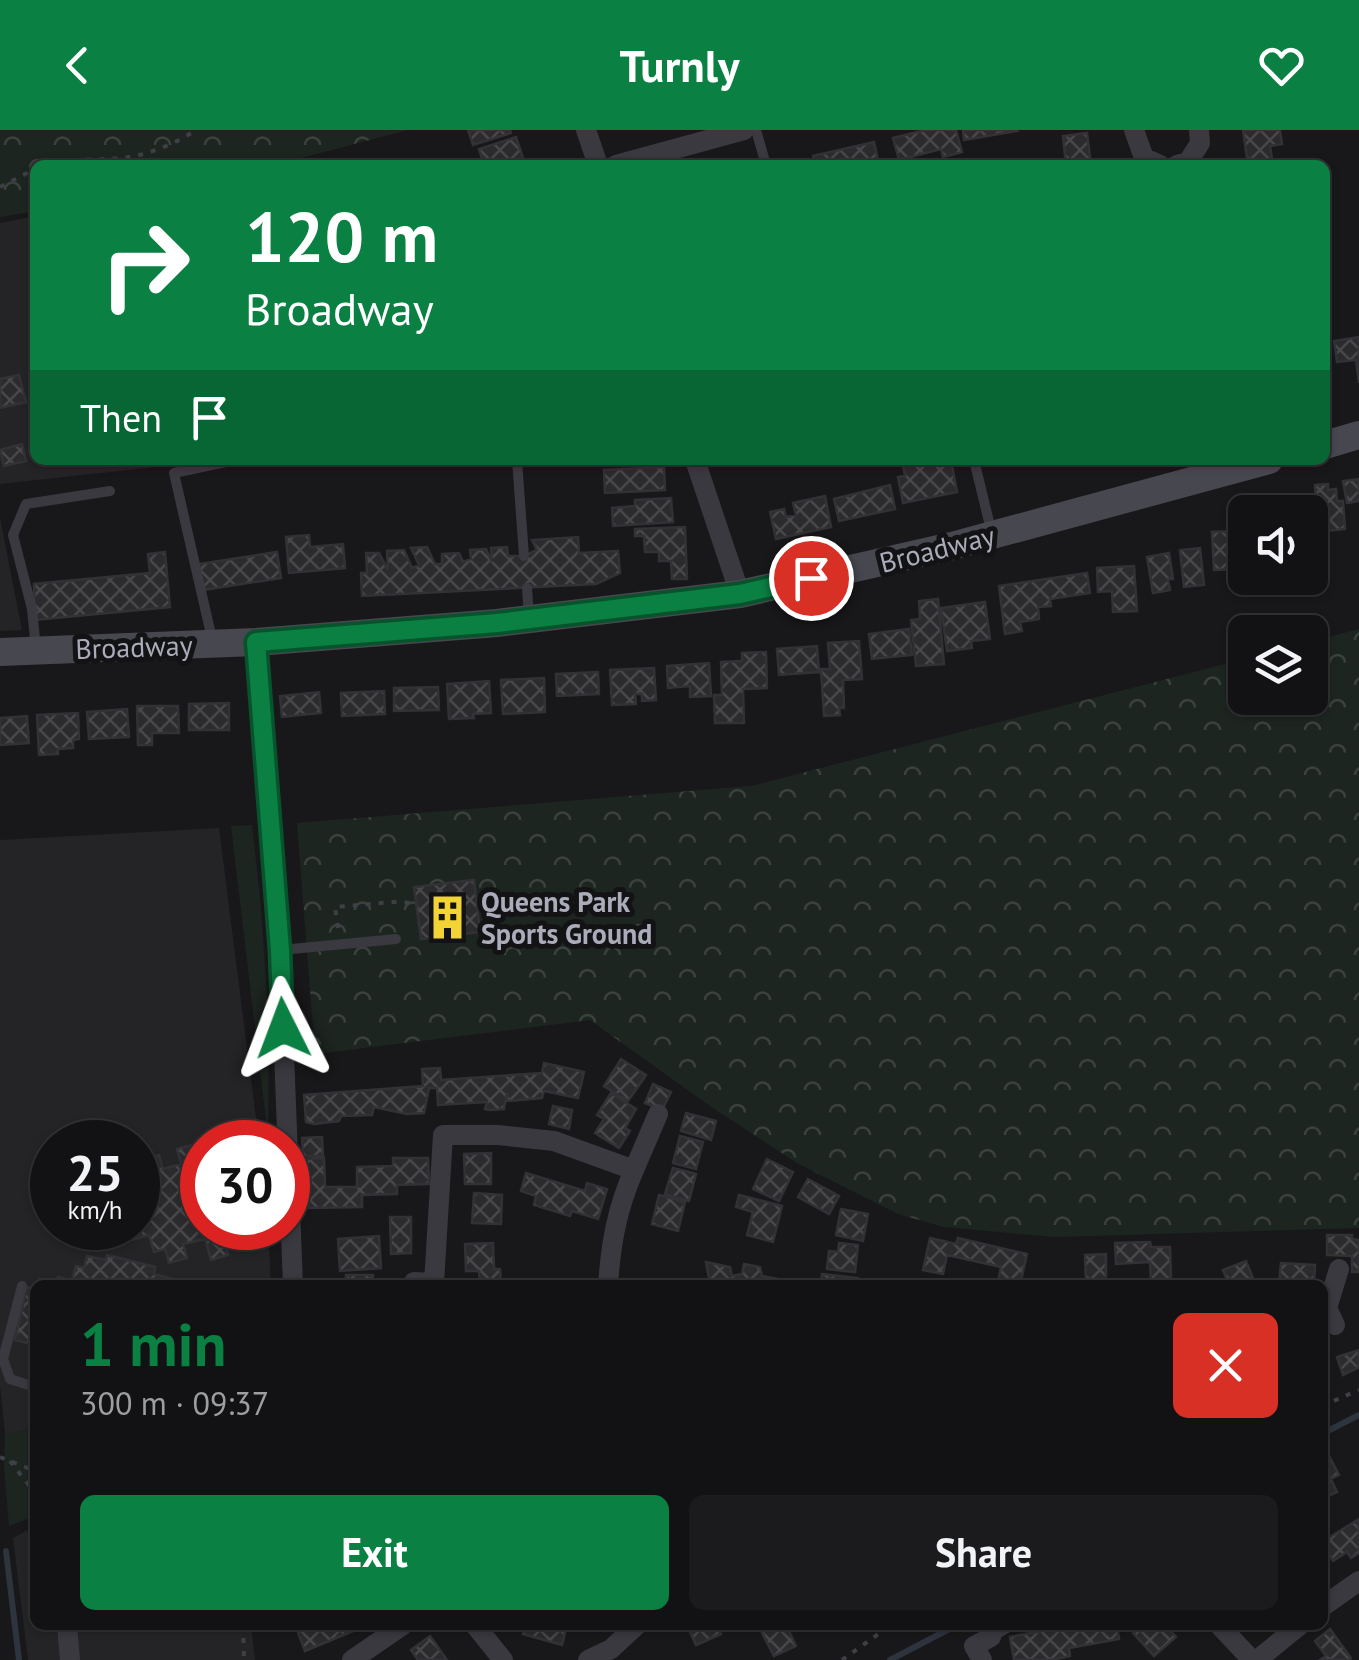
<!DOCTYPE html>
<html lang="en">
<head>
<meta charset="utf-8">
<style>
  body { margin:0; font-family:"PT Sans",sans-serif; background:#1b1b1d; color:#f1f3f6; height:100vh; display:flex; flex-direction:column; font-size:38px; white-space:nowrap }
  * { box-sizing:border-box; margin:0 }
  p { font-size:32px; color:#9c9ea0 }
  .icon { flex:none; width:55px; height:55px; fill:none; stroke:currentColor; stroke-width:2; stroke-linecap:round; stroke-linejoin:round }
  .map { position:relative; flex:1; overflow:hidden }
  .sheet { position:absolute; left:30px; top:1150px; width:1298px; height:350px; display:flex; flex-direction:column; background:#121214; border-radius:15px; box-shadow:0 2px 8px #0004,0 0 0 2px #313234 }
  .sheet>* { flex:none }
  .banner { position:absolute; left:30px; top:30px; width:1300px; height:305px; border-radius:15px; box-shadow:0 2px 8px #0004,0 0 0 2px #313234; background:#0b8043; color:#fff; overflow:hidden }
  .buttons { position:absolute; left:1228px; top:365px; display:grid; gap:20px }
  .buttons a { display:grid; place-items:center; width:100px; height:100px; border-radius:15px; background:#121214; box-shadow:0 2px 8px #0004,0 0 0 2px #313234; font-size:50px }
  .speed { position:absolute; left:30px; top:990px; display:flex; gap:20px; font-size:50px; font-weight:700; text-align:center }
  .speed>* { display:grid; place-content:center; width:130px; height:130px; border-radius:50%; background:#121214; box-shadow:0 2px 8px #0004,0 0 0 2px #313234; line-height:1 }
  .speed small { font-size:25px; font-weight:400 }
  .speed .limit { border:15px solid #d22; background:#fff; color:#111 }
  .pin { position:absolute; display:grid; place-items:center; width:85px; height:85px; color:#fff; margin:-42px; border:5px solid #fff; border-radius:50%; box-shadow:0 2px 10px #0007 }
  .me { position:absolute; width:110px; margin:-55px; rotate:357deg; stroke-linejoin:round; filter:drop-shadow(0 0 8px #0008) }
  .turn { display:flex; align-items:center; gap:35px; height:210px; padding:0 50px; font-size:45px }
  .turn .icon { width:130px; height:130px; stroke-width:2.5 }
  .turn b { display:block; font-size:70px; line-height:85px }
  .then { display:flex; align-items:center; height:95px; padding:0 50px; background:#0003; gap:20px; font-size:38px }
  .round { display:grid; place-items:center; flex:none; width:105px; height:105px; border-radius:15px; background:#1b1b1d }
  .overview { display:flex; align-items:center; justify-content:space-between; height:170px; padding:0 50px }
  h1 { font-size:60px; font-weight:700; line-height:75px; color:#0b8043 }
  .action { display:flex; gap:20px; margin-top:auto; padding:20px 50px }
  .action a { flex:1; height:115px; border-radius:15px; background:#0b8043; color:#fff; font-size:40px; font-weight:700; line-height:115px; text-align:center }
  .action a+a { background:#1b1b1d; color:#f1f3f6 }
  header { display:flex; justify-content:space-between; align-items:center; height:130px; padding:0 50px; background:#0b8043; color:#fff; font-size:45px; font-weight:700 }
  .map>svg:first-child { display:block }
  .built { fill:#242427; fill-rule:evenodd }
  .grass { fill:#1d2520 }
  .park { fill:url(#park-crowns) }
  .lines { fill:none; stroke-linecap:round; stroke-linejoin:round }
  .stream { stroke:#2d343e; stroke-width:6 }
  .building { fill:url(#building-cross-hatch); stroke:#323236; stroke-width:2.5 }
  .path { stroke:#3f3f46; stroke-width:4; stroke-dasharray:5 8; stroke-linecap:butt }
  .service { stroke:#39393f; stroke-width:10 }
  .minor { stroke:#39393f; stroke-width:20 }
  .secondary { stroke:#47474f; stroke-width:28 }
  .route-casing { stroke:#07532c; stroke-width:25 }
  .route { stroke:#0b8043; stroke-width:18 }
  .labels { text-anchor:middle; stroke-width:10; stroke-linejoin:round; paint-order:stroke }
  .street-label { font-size:28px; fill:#aaacba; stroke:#131315 }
  .poi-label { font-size:28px; font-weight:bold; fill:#aaacba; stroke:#131315; text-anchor:start }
</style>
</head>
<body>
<header><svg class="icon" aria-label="back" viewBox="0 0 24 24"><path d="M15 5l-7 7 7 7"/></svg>Turnly<svg class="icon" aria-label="heart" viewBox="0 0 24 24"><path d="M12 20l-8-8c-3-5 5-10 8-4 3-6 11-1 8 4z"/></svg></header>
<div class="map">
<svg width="1359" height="1530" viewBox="0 0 1359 1530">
  <defs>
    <pattern id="park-crowns" width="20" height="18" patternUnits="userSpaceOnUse" patternTransform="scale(2.5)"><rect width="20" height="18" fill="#1d2520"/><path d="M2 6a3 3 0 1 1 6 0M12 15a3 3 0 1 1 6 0" fill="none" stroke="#3b423e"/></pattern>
    <pattern id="building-cross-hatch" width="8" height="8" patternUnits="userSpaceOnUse" patternTransform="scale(2.5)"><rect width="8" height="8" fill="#2b2b2e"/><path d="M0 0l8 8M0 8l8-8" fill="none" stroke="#47474a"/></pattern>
  </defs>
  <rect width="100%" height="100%" fill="#18181a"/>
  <path class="built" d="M35,86V330H155L156,337L0,354V93Z
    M0,388L22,500L0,501Z
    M219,698L259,1012H202V1098H268L271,1155H35V1299L5,1304L0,1255V710ZM52,1012H138V1098H52Z
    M35,1396V1495H251L255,1530H28L13,1408Z"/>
  <path class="grass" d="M252,695L261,777L269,896L268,1007L231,696Z
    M35,1299V1386L9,1396L4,1336L5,1304Z"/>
  <path class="park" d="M0,0H408L274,35H35V81L0,87Z
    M1359,499V1098L1053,1107L944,1097L898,1084L797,1033L710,976L590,890L315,924L297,693L751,656L1245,529V568H1310V512Z"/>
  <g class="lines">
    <path class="stream" d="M1322,1304L1359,1285
      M6,1421L19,1530
      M890,1530L957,1495"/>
  </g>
  <path class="building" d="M468,0H510L511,3L473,15Z
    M926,0H956L962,22L943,27L941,19L899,30L893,8Z
    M963,0H1016L1017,1L964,10Z
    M1243,0H1280L1282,14L1270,16L1273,35H1248Z
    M1087,3L1091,35H1066L1063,6Z
    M516,7L523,28L500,35H484L479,19Z
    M874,12L879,35H815L813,26Z
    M1359,207V253L1356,230L1337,232L1334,211Z
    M19,245L26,272L0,278V249Z
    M22,314L26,331L4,336L0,320Z
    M931,330H951L957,362L903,373L898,347L905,346L903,335Z
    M664,337L665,360L605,363L604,340Z
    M1359,349V371L1347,373L1343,351Z
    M1328,354V360L1336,359L1337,371H1343L1345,399L1327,401V408H1318L1315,355Z
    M890,355L895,379L839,391L834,369Z
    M825,366L831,397L776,409L770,382L784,379L786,387L796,385L793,373Z
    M671,368L673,392L613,396L612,378L635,376V370Z
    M1310,369L1313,419H1310V382H1287L1286,370Z
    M685,397L687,449H672L671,431H659V422H645L644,406H635V399Z
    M1235,401L1237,439L1214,440L1212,402Z
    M309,405L310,417L343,414L345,438L289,443L286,407Z
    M578,407L579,423L618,421L620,443L596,454L362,466L361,443H367L366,423H379L388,440L387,421L404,420L412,438L419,435L411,418L427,417L435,434H442V424L459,423L463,432L471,429L470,420L486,419L492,432L491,418L507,417L508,426H524L537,420L532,410Z
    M1200,418L1204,455L1184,457L1180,420Z
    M165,422L170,477L35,490L34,454L150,443L148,424Z
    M277,422L281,448L203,460L199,434Z
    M1169,423L1173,449H1168L1170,460L1153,463L1147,427Z
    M1134,436L1137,481L1113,482L1112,461L1098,462L1097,438Z
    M1087,443L1090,463L1050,469L1051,476L1038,477L1039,489L1020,492L1022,501L1005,504L999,456Z
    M938,469L944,534L916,536L911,490L920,489L919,471Z
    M985,472L990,509L971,511L972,518L947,521L941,478Z
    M909,499L912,525L872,529L869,504Z
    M859,511L862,549L843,550L844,578H839L840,585L824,586L821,539H830L828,513Z
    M817,516L819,542L779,545L777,519Z
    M766,522L767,558L743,559L744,593H715L714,565H722L721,532L742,531V523Z
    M709,533L711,566L690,567V556L668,558L667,536Z
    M654,538L656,570L642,571V564H635L636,574L612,575L610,540Z
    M598,542L599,564L557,566L556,544Z
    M544,548L545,582L503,584L501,550Z
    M489,551L491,583L473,584L474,588L449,589L447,554Z
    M438,557L439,580L394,581V558Z
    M384,561L385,584L342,586L341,563Z
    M319,562L321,583L282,587L280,566Z
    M229,573V600H189V574Z
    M137,576H178L179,603H152V615H138Z
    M127,579L129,607L89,609L87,582Z
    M78,583L79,609L73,610V618L58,619V624L39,625L37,585Z
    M27,586L29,613L0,615V588Z
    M474,750L480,802L421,809L414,757Z
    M621,929L646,945L628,971L604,956Z
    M544,933L584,942L578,968L544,961L542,968L507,971V963L504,979L490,980L485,979L487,972L438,975L437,958H429L424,983L407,984L374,977L372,985L341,986L339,991L314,994L306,992L304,965L423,956L422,939L440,938L441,950L542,943Z
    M653,954L671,962L662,980L645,973Z
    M611,963L636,979L625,998L630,1001L619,1018L595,1003L604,989L597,985Z
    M553,976L572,980L569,999L549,994Z
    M686,983L716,991L711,1010L681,1001Z
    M680,1006L703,1012L696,1039L673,1033Z
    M322,1007L323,1026H303L302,1008Z
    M196,1014L200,1030L202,1029V1098H234L235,1101L223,1104L228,1125L211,1130L205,1109L183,1114L187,1128L169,1133L165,1119L154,1122L149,1105L106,1117L101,1098H138V1046L143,1045L139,1031L159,1025L163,1039L181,1034L177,1019Z
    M491,1023V1054H465L464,1024Z
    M324,1028L325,1057H357V1037L393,1036V1028H428L429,1054L397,1055V1064L362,1065V1077L309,1078L308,1048H304V1029Z
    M767,1029L793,1042L779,1071L753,1059Z
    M673,1038L696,1044L689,1071L665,1064Z
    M526,1043L585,1061L587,1053L607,1059L598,1089L572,1081L570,1086L534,1075L536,1066L521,1061Z
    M808,1049L839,1066L829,1084L798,1067Z
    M474,1063L502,1065L501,1094L472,1093Z
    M659,1065L685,1072L678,1101L652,1094Z
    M739,1065L782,1076L773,1112L747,1105L753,1082L736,1077Z
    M841,1079L868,1084L863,1111L836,1105Z
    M390,1087H411V1123L391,1124Z
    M1327,1105H1352V1109L1359,1110V1142H1352V1126L1327,1125Z
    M379,1106L381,1138L340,1141L338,1109Z
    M930,1108L956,1114L958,1108L1027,1124L1020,1155L998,1152L1001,1137L947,1125L943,1144L923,1140Z
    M1150,1112L1151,1117H1170L1171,1149L1151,1150L1150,1132L1116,1134L1115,1113Z
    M493,1113L494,1139H500L501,1155H480L479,1141H466L465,1114Z
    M839,1113L858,1115L855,1142L827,1139L829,1121L838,1122Z
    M1106,1124V1155H1086L1085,1125Z
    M107,1125L155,1137L154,1144L173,1149L172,1155H38L39,1149L57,1153L58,1147L72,1150L76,1136L84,1138L87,1126L106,1130Z
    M1246,1131L1255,1153L1249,1155H1229L1223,1140Z
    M706,1132L730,1137L732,1146L742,1144L744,1134L760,1137L762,1146L790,1151V1155H706L710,1154Z
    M1281,1133L1315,1135L1314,1155H1279Z
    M822,1144L858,1148L857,1155H821Z
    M346,1145H373V1155H346Z
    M27,1157L35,1159V1215L15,1210Z
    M1359,1220V1237L1343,1245L1337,1227Z
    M1325,1318L1339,1345L1331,1349L1337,1362L1322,1369V1320Z
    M1359,1389V1423L1351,1428L1347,1422L1333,1431L1322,1412Z
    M301,1495H350L353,1501L305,1521L296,1497Z
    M525,1495H567L562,1515L523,1504Z
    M687,1495H717L721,1504L696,1515Z
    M770,1495H786L796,1516L774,1526L761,1501Z
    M1057,1495H1117L1119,1509L1069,1518L1070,1526L1051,1530H1014L1010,1507L1057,1498Z
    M1142,1495H1165L1176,1507L1154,1526L1133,1503Z
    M1330,1499L1351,1528L1349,1530H1320L1326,1526L1315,1511Z
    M430,1506L447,1530H418L411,1520Z"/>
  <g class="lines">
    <path class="path" d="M48,35C74,27 102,31 129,27C151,24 178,12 196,0
      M0,57L35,39
      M338,798L335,777L392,772L416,773
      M1322,1276L1359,1260
      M0,1327L35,1341
      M10,1331L35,1363
      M243,1495L244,1530
      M842,1530L891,1495"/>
    <path class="service" d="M756,0L766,35
      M517,330L524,426
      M974,330L992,404
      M527,458L529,488
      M213,513L174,343L235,330
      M36,519L32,479L13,405L26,374L110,361
      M281,820L396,809
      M22,1156L3,1229L10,1249L35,1257
      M992,1507L1012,1495"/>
    <path class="minor" d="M586,0L598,35
      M1134,0L1144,28L1160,35
      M616,35L744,0
      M1177,35L1188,32L1200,13L1199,0
      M695,330L740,464
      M256,512L280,820L293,1155
      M634,1040L658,984
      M414,1152L434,1153L443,1005H498L554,1011L634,1040C617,1079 611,1112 608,1155
      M1335,1195L1327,1178L1339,1139
      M1322,1477L1359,1451
      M67,1495L70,1530
      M475,1495L503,1530
      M1219,1495L1252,1530
      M352,1530L403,1495
      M588,1530L611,1519L637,1495
      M982,1530L974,1516L991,1507
      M1257,1530L1300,1495"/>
    <path class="secondary" d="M1325,315L1359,305
      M0,522L256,512L497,493L740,464L952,416L1269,330"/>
  </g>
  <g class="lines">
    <defs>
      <path id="route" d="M283,898L280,820L256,512L497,493L740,464L811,448"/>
    </defs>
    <use href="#route" class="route-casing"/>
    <use href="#route" class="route"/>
  </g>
  <defs>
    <symbol id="building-bare" viewBox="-9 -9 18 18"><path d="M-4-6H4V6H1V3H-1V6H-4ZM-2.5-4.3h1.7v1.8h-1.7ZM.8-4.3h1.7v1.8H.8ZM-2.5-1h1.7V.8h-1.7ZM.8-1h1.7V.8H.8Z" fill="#f3d437" stroke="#131315" stroke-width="2.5" paint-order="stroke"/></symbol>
  </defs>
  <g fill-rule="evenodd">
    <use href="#building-bare" x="416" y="756" width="63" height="63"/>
  </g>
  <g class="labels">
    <g class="street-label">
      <text transform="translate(937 419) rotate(-14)" y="10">Broadway</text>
      <text transform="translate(134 517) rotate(-2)" y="10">Broadway</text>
    </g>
    <g class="poi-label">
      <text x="481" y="782">Queens Park<tspan x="481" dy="32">Sports Ground</tspan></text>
    </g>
  </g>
</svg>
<div class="buttons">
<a><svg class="icon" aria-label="sound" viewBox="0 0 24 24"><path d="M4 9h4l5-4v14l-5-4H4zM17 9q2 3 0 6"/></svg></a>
<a><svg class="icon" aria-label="layers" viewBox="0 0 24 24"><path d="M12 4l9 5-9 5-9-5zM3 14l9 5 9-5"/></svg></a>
</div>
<div class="speed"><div>25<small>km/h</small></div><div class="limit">30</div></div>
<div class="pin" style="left:811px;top:448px;background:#d93025"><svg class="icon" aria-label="arrive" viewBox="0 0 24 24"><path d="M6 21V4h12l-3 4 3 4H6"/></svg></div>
<svg class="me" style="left:283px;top:898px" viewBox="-20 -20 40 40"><path d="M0-17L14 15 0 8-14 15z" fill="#0b8043" stroke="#fff" stroke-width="4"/></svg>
<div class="banner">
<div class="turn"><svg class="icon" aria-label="right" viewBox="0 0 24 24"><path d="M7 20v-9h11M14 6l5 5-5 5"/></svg><div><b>120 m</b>Broadway</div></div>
<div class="then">Then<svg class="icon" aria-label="arrive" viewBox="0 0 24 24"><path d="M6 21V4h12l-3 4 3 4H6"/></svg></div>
</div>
<section class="sheet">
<div class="overview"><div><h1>1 min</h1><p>300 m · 09:37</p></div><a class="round" style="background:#d93025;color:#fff"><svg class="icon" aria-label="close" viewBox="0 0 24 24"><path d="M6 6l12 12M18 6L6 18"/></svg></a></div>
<div class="action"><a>Exit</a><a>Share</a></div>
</section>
</div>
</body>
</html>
